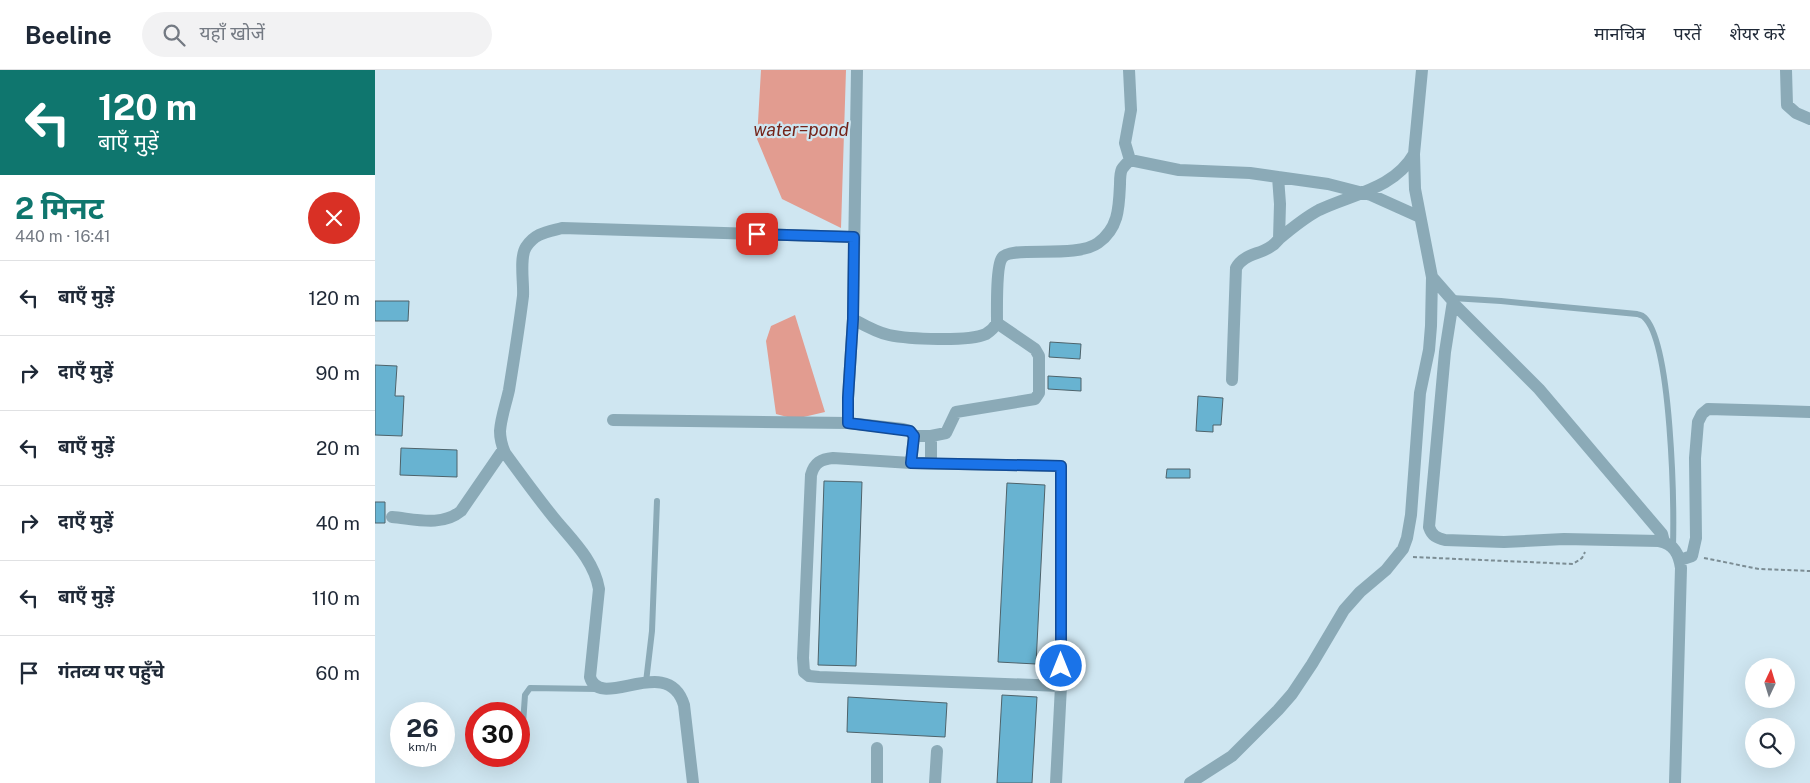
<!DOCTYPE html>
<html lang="hi">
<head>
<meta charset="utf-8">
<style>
  body { margin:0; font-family:"Public Sans","Noto Sans Devanagari",sans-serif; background:#f2f2f3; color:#1f2937; height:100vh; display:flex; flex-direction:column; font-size:19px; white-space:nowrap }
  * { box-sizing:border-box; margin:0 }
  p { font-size:16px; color:#747a83 }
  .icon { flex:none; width:28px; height:28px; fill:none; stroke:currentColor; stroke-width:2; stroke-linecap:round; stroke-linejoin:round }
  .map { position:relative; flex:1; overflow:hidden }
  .panel { display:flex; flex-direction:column; background:#fff; width:375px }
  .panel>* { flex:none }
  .banner { background:#0f766e; color:#fff; overflow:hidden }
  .needle { width:32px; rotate:4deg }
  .fabs { position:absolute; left:1370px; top:588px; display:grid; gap:10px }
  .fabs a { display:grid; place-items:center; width:50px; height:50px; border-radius:50%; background:#fff; box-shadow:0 5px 20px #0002; font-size:25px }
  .speed { position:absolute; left:15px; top:632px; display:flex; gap:10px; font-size:25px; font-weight:700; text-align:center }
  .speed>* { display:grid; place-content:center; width:65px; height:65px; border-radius:50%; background:#fff; box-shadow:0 5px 20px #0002; line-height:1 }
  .speed small { font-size:12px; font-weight:400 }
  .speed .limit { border:8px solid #d22; background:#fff; color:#111 }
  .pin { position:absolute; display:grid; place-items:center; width:42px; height:42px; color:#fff; margin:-21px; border-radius:10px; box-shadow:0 2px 8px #0006 }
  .me { position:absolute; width:55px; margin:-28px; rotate:0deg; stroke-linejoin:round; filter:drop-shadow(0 0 4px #0008) }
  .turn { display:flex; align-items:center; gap:18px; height:105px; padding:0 15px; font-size:22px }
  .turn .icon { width:65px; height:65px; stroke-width:2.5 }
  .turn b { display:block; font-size:35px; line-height:42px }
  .round { display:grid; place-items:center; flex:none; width:52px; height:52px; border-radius:26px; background:#f2f2f3 }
  .headline { display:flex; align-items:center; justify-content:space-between; height:85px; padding:0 15px }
  h1 { font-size:30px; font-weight:700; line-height:38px; color:#0f766e }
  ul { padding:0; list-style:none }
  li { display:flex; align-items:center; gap:15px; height:75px; padding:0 15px; border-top:1px solid #e0e1e3 }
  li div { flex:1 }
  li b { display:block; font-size:19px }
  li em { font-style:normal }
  header { display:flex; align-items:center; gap:30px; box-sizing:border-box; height:70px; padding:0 25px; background:#fff; border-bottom:1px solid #e0e1e3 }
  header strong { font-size:24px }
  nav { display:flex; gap:28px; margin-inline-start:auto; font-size:18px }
  .search { width:350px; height:45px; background:#f2f2f3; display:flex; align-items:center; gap:12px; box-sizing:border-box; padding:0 18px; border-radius:28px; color:#747a83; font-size:19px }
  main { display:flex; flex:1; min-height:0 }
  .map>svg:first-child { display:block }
  .water { fill:#e29c90 }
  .building { fill:#68b3d1; stroke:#4e636b }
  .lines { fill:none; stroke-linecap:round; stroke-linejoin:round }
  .path { stroke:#7c8d94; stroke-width:2; stroke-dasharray:4 2.5; stroke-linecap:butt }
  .service { stroke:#8baab7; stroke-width:6 }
  .minor { stroke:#8baab7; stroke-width:12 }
  .route-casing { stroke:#114b97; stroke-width:12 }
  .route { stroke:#1a73e8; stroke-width:9 }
  .labels { text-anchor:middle; stroke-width:4.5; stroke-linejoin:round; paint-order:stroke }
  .water-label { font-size:18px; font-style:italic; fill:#742319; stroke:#cfe6f1 }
</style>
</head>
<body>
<header>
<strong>Beeline</strong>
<div class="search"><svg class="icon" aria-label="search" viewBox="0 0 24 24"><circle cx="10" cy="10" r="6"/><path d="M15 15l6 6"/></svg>यहाँ खोजें</div>
<nav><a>मानचित्र</a><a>परतें</a><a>शेयर करें</a></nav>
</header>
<main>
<section class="panel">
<div class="banner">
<div class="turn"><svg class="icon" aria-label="left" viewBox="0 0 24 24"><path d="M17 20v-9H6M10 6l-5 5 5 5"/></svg><div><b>120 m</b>बाएँ मुड़ें</div></div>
</div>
<div class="headline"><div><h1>2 मिनट</h1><p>440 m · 16:41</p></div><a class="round" style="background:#d93025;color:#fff"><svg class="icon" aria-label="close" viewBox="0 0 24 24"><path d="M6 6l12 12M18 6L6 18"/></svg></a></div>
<ul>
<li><svg class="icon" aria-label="left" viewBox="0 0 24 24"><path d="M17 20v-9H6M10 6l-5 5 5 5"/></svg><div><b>बाएँ मुड़ें</b></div><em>120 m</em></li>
<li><svg class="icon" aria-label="right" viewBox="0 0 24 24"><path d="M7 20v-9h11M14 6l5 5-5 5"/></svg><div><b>दाएँ मुड़ें</b></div><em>90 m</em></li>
<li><svg class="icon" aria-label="left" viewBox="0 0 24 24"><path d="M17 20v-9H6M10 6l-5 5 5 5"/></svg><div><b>बाएँ मुड़ें</b></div><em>20 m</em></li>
<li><svg class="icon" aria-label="right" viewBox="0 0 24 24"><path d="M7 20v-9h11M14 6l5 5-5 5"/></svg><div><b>दाएँ मुड़ें</b></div><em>40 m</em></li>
<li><svg class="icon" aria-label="left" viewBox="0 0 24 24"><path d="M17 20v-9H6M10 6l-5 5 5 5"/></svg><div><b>बाएँ मुड़ें</b></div><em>110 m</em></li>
<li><svg class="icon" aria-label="arrive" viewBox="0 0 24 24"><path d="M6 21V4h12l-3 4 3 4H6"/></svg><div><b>गंतव्य पर पहुँचे</b></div><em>60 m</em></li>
</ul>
</section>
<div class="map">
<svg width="1435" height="713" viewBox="0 0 1435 713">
  <rect width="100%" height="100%" fill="#cfe6f1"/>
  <path class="water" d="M386,0H471L466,158L407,129L382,69Z
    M420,245L450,342L420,349L401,344L391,271L396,256Z"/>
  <path class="building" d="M0,231H34L33,251H0Z
    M675,272L706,274L705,289L674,287Z
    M0,295L22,296L20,326H29L27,366L0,365Z
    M673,306L706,308V321L673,319Z
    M823,326L848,328L846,355H838V362L821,361Z
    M26,378L82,380V407L25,405Z
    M792,399H815V408H791Z
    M449,411L487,412L481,596L443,595Z
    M632,413L670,415L661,594L623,592Z
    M0,432H10V453H0Z
    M627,625L662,627L657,713H622Z
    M473,627L572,633L570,667L472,662Z"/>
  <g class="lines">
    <path class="path" d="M1038,487L1198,494L1207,488L1210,482
      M1329,488L1384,499L1435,501"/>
    <path class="service" d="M1077,228L1126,231L1262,244C1265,245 1267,245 1269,247C1297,272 1299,437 1298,477
      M271,612L277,561L282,431
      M148,654L150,625L155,618L223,619"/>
    <path class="minor" d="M482,0L478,249L473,328V353L528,359L535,361L539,366H556L571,363L581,342L660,329L664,323V286L660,279L622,253
      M1047,0L1039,84L1040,119L1057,207L1078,231L1070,282L1054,457C1057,466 1062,468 1070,470L1129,472L1189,469L1284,471C1299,474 1304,484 1306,498L1300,713
      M1411,0L1412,35L1421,43L1435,49
      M755,90L804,100L875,103L903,107L905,134L904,169C891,186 870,181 861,198L857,310
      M903,107L953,114L996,125L1045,147
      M904,169C917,158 929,148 944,140C977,124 1019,119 1039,84
      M1078,233L1164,319L1287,464L1289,472
      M478,249C489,255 501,262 514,265C533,269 593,272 611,264C616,261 619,258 622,253C622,241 621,196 627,188C635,175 701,189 723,173C744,158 744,137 745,114C745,110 745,103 747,99C749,96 752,93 755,90L750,73L756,40L754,0
      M238,350L473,353
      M536,393L539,366
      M556,393V366
      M17,447C40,449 67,457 86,441L128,380
      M1305,490L1317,486L1321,468L1320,388L1323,352L1327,344L1333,339L1435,342
      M318,713L309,635C293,582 225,642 215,607L224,519C219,490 197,470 179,448C162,427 146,405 130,383C127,376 125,369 125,361C126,347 131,334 134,320C139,289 144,258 148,226C149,213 144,188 151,177C160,163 172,162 187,158L479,167
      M502,713V678
      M560,713L562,681
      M681,713L686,616V396L536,393L458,388C446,389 439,393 436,405L428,588L429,602L434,606L444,607L686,616
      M815,713L857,686L903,640L917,624L937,594L969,540L985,522L1011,500L1028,479L1032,468L1036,445L1045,323L1054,280L1056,256L1057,207"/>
  </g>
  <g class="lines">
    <defs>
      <path id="route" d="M382,164L479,167L478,249L473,328V353L535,361L539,366L536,393L686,396V596"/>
    </defs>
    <use href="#route" class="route-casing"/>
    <use href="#route" class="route"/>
  </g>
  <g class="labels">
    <g class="water-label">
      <text x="426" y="66">water=pond</text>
    </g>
  </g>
</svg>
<div class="fabs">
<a><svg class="needle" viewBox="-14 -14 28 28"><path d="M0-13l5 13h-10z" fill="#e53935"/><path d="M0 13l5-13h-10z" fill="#747a83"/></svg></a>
<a><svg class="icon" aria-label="search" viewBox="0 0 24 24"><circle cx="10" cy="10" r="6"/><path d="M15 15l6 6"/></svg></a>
</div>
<div class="speed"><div>26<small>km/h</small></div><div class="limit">30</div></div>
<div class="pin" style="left:382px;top:164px;background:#d93025"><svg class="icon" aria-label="arrive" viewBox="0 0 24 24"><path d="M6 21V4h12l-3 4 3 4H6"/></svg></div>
<svg class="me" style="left:686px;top:596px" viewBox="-20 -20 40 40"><circle r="17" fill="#1a73e8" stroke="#fff" stroke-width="3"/><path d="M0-11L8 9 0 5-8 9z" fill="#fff"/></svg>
</div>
</main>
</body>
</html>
